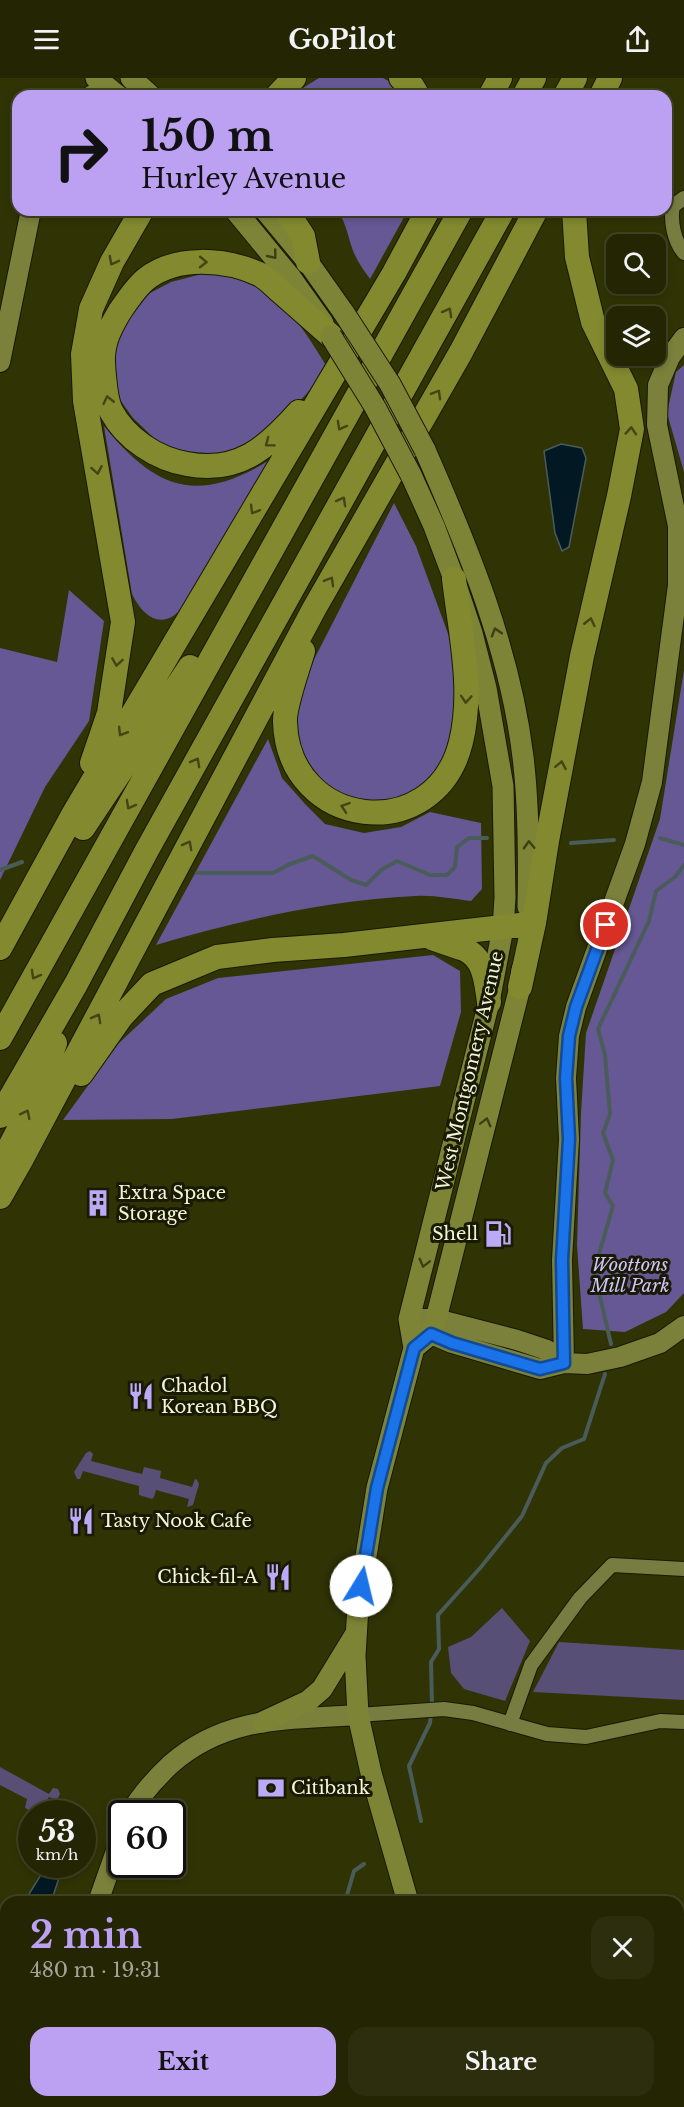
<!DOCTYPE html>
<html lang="en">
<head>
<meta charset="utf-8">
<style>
  body { margin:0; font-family:"Libre Baskerville",serif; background:#2c2e0d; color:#f1f3f6; height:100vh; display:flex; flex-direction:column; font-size:22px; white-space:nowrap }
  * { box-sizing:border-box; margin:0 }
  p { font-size:20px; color:#a3a59a }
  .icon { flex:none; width:33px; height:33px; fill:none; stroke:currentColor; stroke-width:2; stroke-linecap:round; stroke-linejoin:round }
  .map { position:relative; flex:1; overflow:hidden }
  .panel { position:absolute; left:0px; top:1818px; width:684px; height:212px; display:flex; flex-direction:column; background:#242603; border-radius:18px 18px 0 0; box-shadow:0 3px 9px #0003,0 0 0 2px #414325 }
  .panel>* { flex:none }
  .banner { position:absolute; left:12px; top:12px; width:660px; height:126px; border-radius:18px; box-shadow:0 3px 9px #0003,0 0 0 2px #414325; background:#bca0f2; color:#111; overflow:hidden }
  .fabs { position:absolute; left:606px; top:156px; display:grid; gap:12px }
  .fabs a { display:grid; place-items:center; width:60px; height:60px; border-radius:12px; background:#242603; box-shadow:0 3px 9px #0003,0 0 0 2px #414325; font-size:30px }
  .speed { position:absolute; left:18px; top:1722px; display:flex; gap:12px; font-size:30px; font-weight:700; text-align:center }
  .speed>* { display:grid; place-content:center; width:78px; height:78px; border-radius:50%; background:#242603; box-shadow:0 3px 9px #0003,0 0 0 2px #414325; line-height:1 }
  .speed small { font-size:15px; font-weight:400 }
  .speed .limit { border:3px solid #111; border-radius:9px; background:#fff; color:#111 }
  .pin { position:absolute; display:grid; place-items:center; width:51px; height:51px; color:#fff; margin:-26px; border:3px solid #fff; border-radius:50%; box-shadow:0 2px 6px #0007 }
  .me { position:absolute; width:66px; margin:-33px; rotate:9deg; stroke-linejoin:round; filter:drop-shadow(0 0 4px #0008) }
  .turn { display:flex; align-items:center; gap:21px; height:126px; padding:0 30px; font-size:27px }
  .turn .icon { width:78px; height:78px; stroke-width:2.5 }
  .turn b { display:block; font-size:42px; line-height:51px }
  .round { display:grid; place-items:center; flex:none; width:63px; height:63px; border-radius:18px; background:#2c2e0d }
  .head { display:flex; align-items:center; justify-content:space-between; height:102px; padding:0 30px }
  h1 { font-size:36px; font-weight:700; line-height:45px; color:#bca0f2 }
  .primary-button { display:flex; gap:12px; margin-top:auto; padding:12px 30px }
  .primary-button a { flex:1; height:69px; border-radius:18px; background:#bca0f2; color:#111; font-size:24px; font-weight:700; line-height:69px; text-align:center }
  .primary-button a+a { background:#2c2e0d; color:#f1f3f6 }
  header { display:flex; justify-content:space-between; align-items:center; height:78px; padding:0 30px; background:#242603; font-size:27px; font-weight:700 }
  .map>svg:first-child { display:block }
  .green { fill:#574f75 }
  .forest { fill:#665894 }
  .water { fill:#021924; stroke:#4a5c5a; stroke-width:1.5 }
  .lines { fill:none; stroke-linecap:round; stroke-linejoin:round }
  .stream { stroke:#4a5c5a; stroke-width:4 }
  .street-casing { stroke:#181a00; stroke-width:16 }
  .secondary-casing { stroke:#181a00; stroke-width:22 }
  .primary-casing { stroke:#181a00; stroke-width:23 }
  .highway-casing { stroke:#181a00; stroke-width:26 }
  .street { stroke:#777c41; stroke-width:14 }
  .secondary { stroke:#7b803b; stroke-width:20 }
  .primary { stroke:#7e8436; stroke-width:21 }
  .highway { stroke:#83892e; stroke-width:24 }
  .primary-bridge-casing { stroke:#181a00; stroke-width:23; stroke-linecap:butt }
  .primary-bridge { stroke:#7e8436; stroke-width:21 }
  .oneway { stroke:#3c3f15 }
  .oneway2 { stroke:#434614 }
  .route-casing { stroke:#114b97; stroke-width:15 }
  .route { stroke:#1a73e8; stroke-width:10 }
  .labels { text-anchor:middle; stroke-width:6; stroke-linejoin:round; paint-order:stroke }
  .street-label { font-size:18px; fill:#f3f7d8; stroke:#181a03 }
  .poi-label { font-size:18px; fill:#f3f7d8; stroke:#181a03; text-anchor:start }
  .park-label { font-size:18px; font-style:italic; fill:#cfc5fa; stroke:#181a03 }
</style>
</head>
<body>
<header><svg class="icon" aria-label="menu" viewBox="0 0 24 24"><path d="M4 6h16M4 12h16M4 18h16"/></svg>GoPilot<svg class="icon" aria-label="share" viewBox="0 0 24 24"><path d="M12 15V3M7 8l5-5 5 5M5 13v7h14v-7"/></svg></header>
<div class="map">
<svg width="684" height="2029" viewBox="0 0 684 2029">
  <rect width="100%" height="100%" fill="#303304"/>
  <path class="green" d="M90,1373L93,1376L91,1383L142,1396L144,1389L161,1393L160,1400L192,1409L195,1401L197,1402L199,1406L193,1427L187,1429L189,1421L156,1412L154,1419L152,1421L139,1417V1408L83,1393L80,1401H77L74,1394L86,1375Z
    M502,1530L530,1563L505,1623L464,1611L451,1595L448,1569L471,1559Z
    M559,1564L684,1572V1622L533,1614Z
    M0,1689L49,1716L53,1710L58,1711L60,1716L57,1722L49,1719L44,1727L49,1731L48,1735H34L25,1730L27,1721L0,1707Z"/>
  <path class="forest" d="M319,0H383L392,5L405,18H290Z
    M337,132H408L370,201C362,190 355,180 351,167C347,154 345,143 337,132Z
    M202,196C273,197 295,238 329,292L278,346L252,366L229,376L204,377L177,374L155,361L133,340L118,319L112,274L129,233L148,216L171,204Z
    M684,287V394L667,335L676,294Z
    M104,348C157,413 198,427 273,380L185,527C165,552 145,543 132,516Z
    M394,425L416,468L451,564L456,595V634L450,668L437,693L403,722L358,725L315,702L297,673L294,646L303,603Z
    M69,512L104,543L89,643L45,709L0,802V570L57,584Z
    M684,592V1215L666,1234L625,1254L583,1251L577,1167L581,1035L586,955L660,741Z
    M268,661L282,700L305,726L325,746L364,755L401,749L430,734L481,745L482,811L471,823C453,821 434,817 416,818C328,822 241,842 156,867Z
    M433,877L460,893L461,934L440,1008L172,1041L63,1042L119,965L166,921L218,900Z
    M0,1942L6,1945V2024H9L7,2029H0Z"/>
  <path class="water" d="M561,366L582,370L586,380L569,469L562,473L555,455L544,373Z
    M47,1787L56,1789L60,1797L52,1821L50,1824H24Z"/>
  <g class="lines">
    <path class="stream" d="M660,760L684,767
      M571,765L614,762
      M0,792L22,784
      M197,795H273L290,786L313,778L351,802L366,807L381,792L397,783L430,797H447L455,789L457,769L469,760H487
      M611,1266L594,1193L613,1128L605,1115L613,1082L603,1055L610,1036L605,977L598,951L649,843L656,813L675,799L684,787
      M432,1628L431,1584L439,1571L438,1537L481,1489L522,1438L546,1385L562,1370L584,1361L605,1296
      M421,1743L409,1688L430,1645L431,1635
      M345,1824L354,1793L364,1786
      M281,2024L284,2029"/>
    <defs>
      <path id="street" d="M684,120L673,128C670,143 674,163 684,175
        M358,1637L444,1631L473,1635L547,1656L586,1659L660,1643L684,1644
        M510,1646L531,1587L580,1520L612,1487L684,1491"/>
      <path id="secondary" d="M91,18L107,9
        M0,284L31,132
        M409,1241L431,1256L452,1265L540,1291L564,1285L587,1286L620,1279L660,1265L684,1248
        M420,1241H436L517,1262L547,1272L564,1285
        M564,1285L562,1182L569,1061L566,1000L569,958L576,929L635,766L652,704L678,507V448L657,347L658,307L670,279L684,260
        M130,1736C141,1716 155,1701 171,1686C227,1637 288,1642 358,1637
        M98,1824L122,1756
        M29,2029L31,2024"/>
      <path id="primary" d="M96,0L118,18
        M131,0L151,18
        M235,132L291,200L323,245
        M265,132L308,184L344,235
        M425,372C468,470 510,571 523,679C529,728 529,779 528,829
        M414,1270L431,1256L436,1241L520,909L522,892
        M263,1644L308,1623L322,1611L355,1557
        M408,1824L371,1695L358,1637L355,1578L358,1528L377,1410L414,1270L409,1241L489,924L503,850L505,820L503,708L486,610L472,555L454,501L434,448L411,397
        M413,2024L414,2029
        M448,2024L449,2029"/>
      <path id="highway" d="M401,0L412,8L418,18
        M277,18L294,0
        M490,18L500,0
        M524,18L534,0
        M565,18L575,0
        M601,18L610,0
        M286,132L303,158L308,184
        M299,334C267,370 238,396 187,386C157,381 126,361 111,333C106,323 105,309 104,298C103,289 102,279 104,270C106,257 113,245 120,233C127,223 136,209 146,201C177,177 225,181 259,196C267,200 274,208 280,213C297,228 314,243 331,258
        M303,573C298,590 284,629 285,644C288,751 435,770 461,664C474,611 460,554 454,501
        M92,685L109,635L123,544L85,323L83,276L91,231L112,184L142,132
        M83,750L190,589
        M432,860C442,864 453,867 464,871C485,880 486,904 489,924
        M0,870L74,735L394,195L428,132
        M520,909L534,845L547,763L582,578L619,418L632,351L626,311L593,244L577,179L574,132
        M0,960L461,132
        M81,996L121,939L152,906L217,879L273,872L344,867L528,846
        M0,1038L76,906L147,772L503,132
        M1,1086L37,1016L55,965
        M0,1119L20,1084L314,531L461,274L536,132"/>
    </defs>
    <use href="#street" class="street-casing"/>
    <use href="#secondary" class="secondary-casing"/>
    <use href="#primary" class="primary-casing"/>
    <use href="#highway" class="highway-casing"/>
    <use href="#street" class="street"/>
    <use href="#secondary" class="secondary"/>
    <use href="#primary" class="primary"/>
    <use href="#highway" class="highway"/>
    <defs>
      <path id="primary-bridge" d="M344,235L390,306L425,372
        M331,258L375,329L411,397"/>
    </defs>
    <use href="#primary-bridge" class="primary-bridge-casing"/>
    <use href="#primary-bridge" class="primary-bridge"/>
  </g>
  <defs><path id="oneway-chevron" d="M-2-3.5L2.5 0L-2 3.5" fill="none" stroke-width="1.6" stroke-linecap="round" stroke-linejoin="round" transform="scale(1.5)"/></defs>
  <g class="oneway">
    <use href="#oneway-chevron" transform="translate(273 177) rotate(51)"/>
    <use href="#oneway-chevron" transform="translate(496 554) rotate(-107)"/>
    <use href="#oneway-chevron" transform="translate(529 767) rotate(-92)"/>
    <use href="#oneway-chevron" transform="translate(486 1044) rotate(-76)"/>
    <use href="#oneway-chevron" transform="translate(424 1185) rotate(104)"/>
  </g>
  <g class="oneway2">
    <use href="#oneway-chevron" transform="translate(113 183) rotate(118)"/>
    <use href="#oneway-chevron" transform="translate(203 184) rotate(1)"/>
    <use href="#oneway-chevron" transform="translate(448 234) rotate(-61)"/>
    <use href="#oneway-chevron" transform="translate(437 316) rotate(-60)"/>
    <use href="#oneway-chevron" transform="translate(108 322) rotate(-103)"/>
    <use href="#oneway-chevron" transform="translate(341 348) rotate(119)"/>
    <use href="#oneway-chevron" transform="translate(631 353) rotate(-86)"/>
    <use href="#oneway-chevron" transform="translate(269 365) rotate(143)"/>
    <use href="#oneway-chevron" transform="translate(97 392) rotate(80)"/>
    <use href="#oneway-chevron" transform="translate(342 423) rotate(-61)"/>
    <use href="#oneway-chevron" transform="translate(254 432) rotate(121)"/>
    <use href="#oneway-chevron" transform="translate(330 503) rotate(-60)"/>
    <use href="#oneway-chevron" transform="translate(590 544) rotate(-77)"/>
    <use href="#oneway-chevron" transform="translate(117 584) rotate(99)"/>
    <use href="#oneway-chevron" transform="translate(466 621) rotate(94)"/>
    <use href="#oneway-chevron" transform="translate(122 654) rotate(121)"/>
    <use href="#oneway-chevron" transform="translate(196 684) rotate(-61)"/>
    <use href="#oneway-chevron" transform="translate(561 687) rotate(-79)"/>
    <use href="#oneway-chevron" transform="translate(130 727) rotate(119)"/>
    <use href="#oneway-chevron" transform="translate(345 729) rotate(-161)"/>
    <use href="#oneway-chevron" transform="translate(188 767) rotate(-62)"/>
    <use href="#oneway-chevron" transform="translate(35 897) rotate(119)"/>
    <use href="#oneway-chevron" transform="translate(97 940) rotate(-62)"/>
    <use href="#oneway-chevron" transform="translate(26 1036) rotate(-63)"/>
  </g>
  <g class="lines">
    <defs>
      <path id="route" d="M361,1508L377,1410L414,1270L431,1256L452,1265L540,1291L564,1285L562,1182L569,1061L566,1000L569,958L576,929L606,847"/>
    </defs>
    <use href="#route" class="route-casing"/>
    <use href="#route" class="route"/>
  </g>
  <defs>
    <symbol id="building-bare" viewBox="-9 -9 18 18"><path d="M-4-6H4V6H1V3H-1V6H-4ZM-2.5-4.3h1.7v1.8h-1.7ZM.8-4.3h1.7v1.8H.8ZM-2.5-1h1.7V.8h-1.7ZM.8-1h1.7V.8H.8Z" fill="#baaaf7" stroke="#181a03" stroke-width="2.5" paint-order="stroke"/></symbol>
    <symbol id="fuel-bare" viewBox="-9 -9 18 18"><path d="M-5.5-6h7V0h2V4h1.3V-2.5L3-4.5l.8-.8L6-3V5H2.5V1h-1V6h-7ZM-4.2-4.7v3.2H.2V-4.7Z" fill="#baaaf7" stroke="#181a03" stroke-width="2.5" paint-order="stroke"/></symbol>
    <symbol id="restaurant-bare" viewBox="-9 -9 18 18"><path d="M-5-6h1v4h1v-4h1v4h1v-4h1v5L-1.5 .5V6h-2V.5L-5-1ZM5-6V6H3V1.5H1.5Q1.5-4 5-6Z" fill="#baaaf7" stroke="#181a03" stroke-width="2.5" paint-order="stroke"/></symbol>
    <symbol id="bank-bare" viewBox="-9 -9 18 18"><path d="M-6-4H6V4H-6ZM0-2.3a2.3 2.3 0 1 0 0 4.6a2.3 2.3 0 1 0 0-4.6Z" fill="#baaaf7" stroke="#181a03" stroke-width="2.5" paint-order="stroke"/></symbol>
  </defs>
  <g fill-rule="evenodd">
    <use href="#building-bare" x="79" y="1106" width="38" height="38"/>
    <use href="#fuel-bare" x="479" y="1137" width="38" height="38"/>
    <use href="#restaurant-bare" x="122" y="1299" width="38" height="38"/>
    <use href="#restaurant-bare" x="62" y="1424" width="38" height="38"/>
    <use href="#restaurant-bare" x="259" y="1480" width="38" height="38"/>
    <use href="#bank-bare" x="252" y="1691" width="38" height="38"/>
  </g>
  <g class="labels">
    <g class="street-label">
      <text transform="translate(470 993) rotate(-77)" y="6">West Montgomery Avenue</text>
    </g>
    <g class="poi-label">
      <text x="118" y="1121">Extra Space<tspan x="118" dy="21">Storage</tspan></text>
      <text x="478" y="1162" text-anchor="end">Shell</text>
      <text x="161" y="1314">Chadol<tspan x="161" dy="21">Korean BBQ</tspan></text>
      <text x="101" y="1449">Tasty Nook Cafe</text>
      <text x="258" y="1505" text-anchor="end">Chick-fil-A</text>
      <text x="291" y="1716">Citibank</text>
    </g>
    <g class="park-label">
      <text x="630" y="1193">Woottons<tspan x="630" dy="21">Mill Park</tspan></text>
    </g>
  </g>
</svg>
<div class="fabs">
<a><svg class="icon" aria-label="search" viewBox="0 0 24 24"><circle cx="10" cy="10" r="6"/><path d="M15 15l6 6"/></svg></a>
<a><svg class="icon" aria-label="layers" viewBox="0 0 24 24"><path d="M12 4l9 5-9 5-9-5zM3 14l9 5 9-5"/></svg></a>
</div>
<div class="speed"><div>53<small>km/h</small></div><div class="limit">60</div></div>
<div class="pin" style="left:606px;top:847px;background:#d93025"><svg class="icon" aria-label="arrive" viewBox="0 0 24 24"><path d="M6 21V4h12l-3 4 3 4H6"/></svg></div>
<svg class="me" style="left:361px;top:1508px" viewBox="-20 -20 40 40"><circle r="19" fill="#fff"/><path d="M0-13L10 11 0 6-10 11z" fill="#1a73e8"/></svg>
<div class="banner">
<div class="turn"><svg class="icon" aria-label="right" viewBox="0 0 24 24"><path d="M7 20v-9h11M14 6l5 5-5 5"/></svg><div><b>150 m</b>Hurley Avenue</div></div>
</div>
<section class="panel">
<div class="head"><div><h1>2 min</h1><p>480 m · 19:31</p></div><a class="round"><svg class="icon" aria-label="close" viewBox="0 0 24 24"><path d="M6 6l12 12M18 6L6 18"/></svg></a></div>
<div class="primary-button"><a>Exit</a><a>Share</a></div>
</section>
</div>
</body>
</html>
